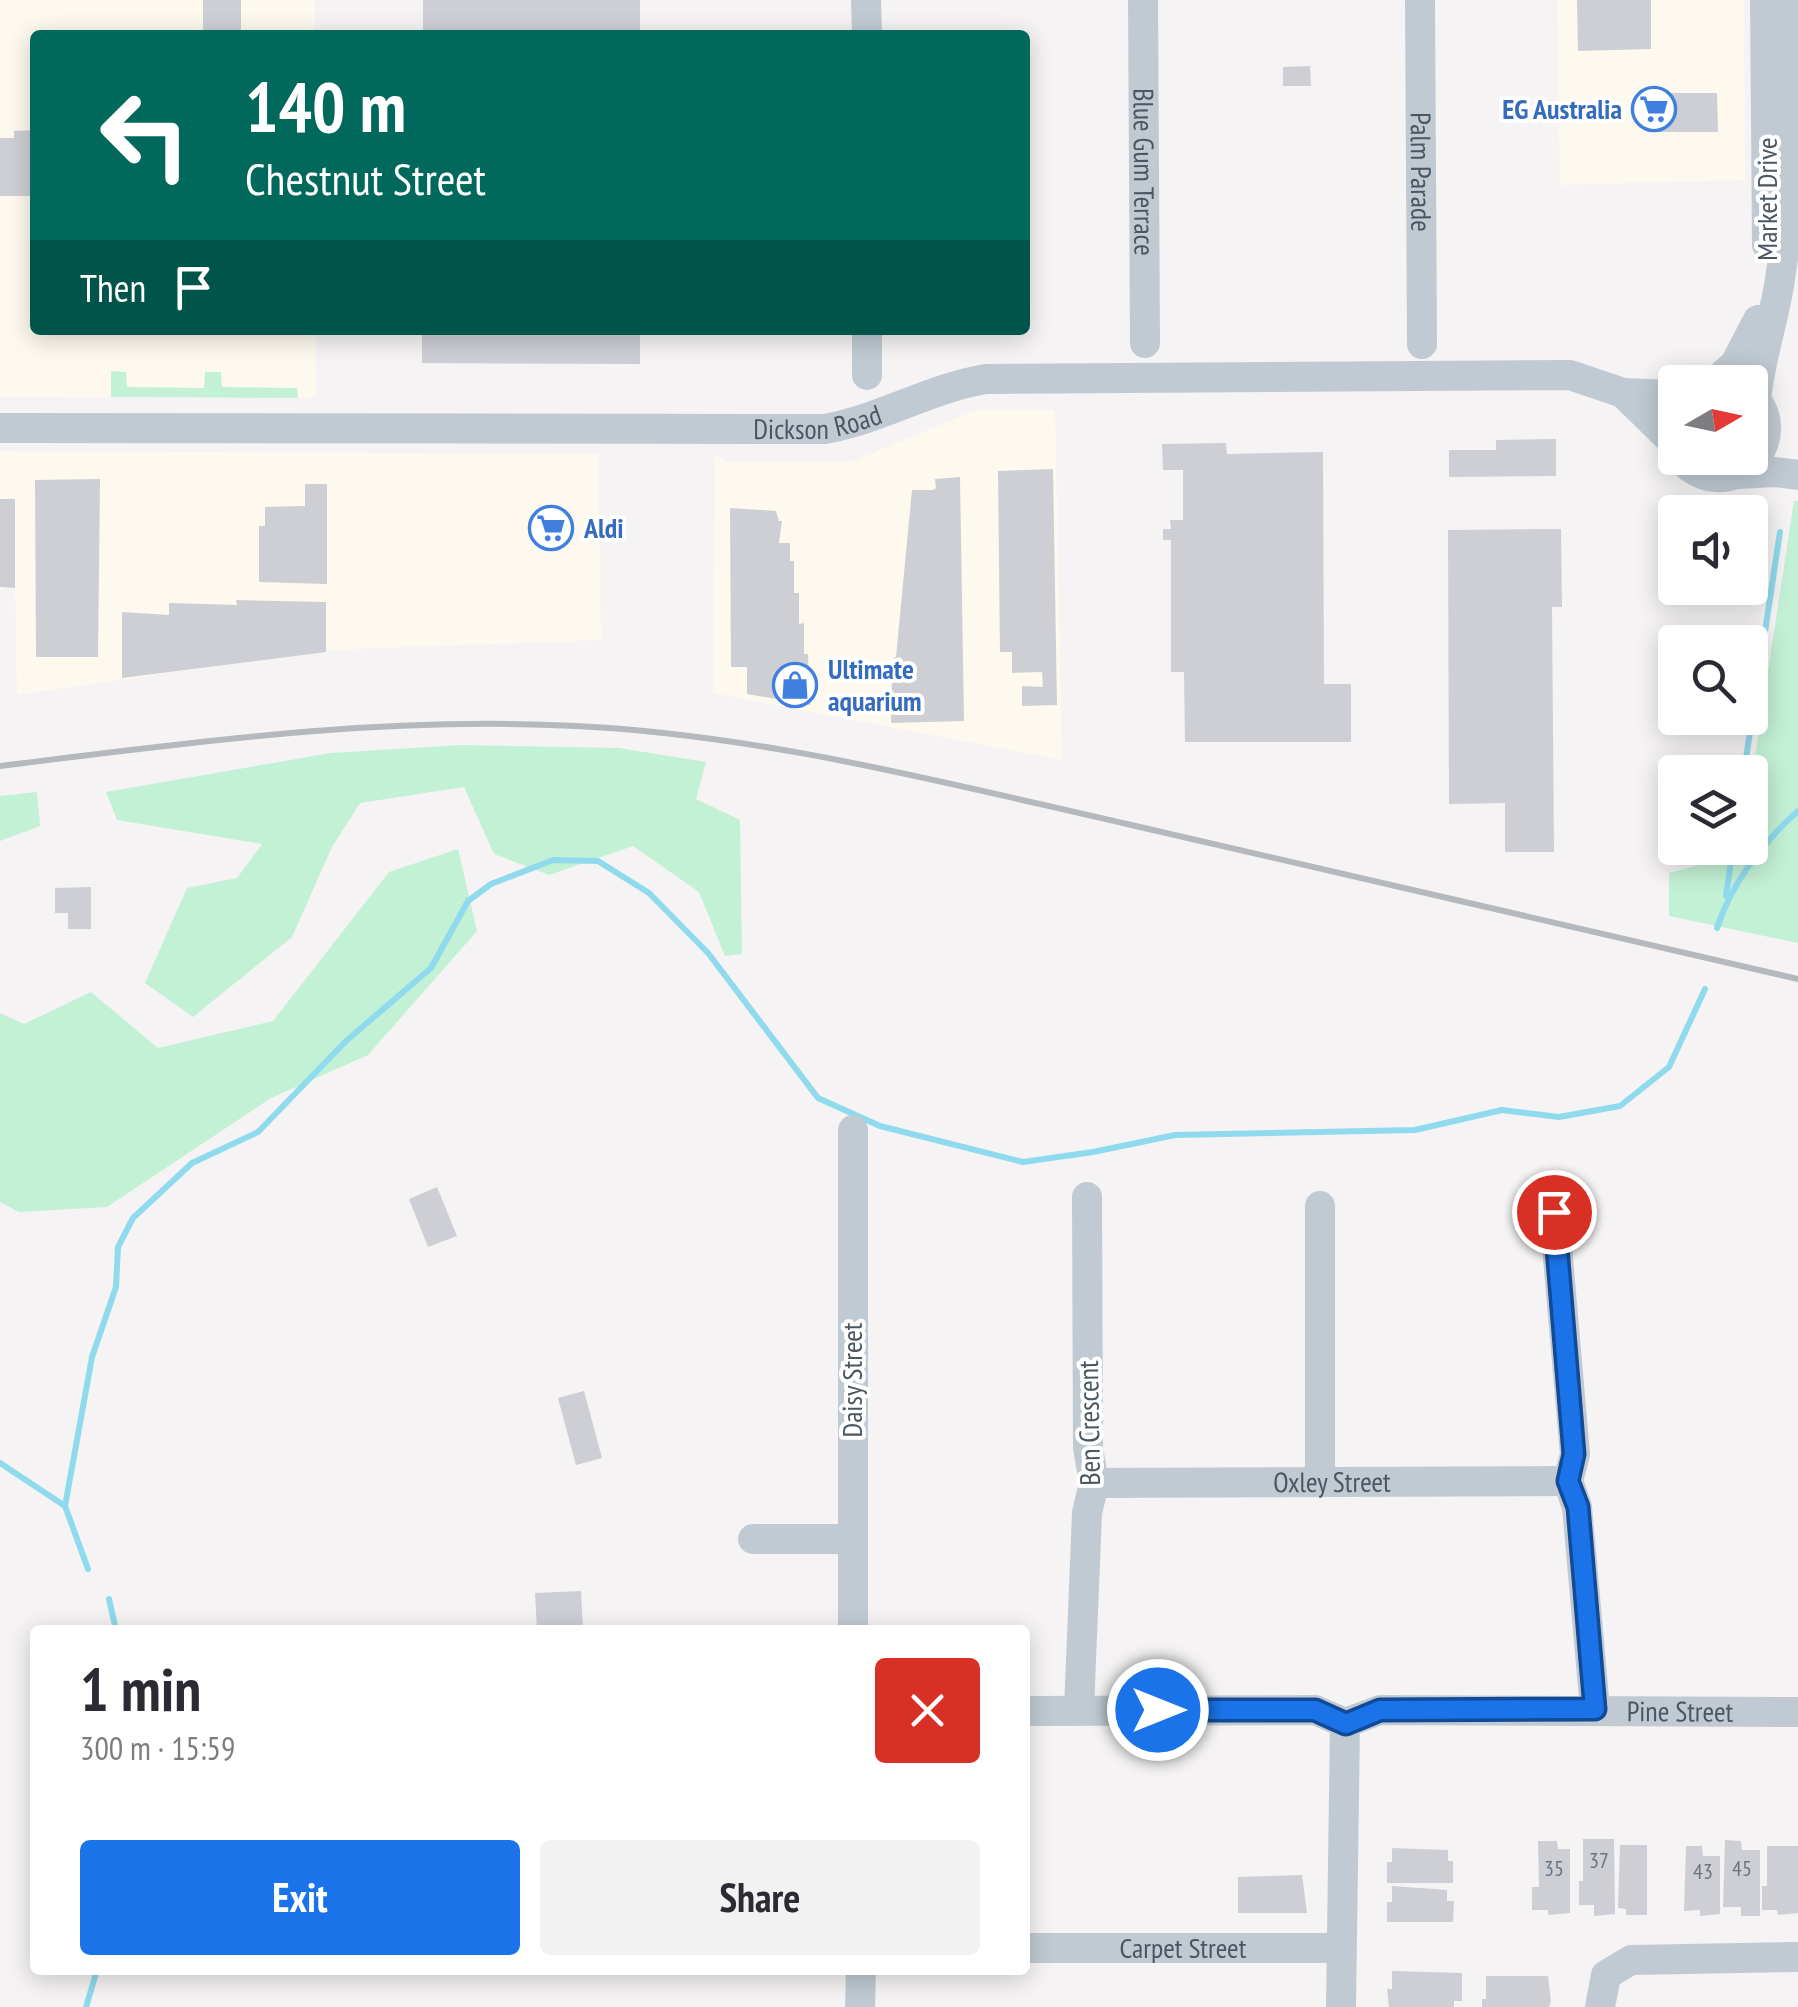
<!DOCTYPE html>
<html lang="en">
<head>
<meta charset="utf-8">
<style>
  body { margin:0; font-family:"PT Sans Narrow",sans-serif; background:#f2f2f3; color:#2b2b33; height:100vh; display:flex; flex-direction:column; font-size:38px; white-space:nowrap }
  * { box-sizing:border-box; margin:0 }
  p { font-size:32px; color:#7c7c81 }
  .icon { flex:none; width:55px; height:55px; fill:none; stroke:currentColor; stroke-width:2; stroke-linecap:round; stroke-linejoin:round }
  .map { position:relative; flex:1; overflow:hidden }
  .sheet { position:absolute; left:30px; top:1625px; width:1000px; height:350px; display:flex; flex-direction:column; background:#fff; border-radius:10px; box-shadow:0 5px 25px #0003 }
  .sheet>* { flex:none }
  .top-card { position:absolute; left:30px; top:30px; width:1000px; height:305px; border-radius:10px; box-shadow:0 5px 25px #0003; background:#00695c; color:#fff; overflow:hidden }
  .needle { width:65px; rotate:81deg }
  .buttons { position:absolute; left:1658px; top:365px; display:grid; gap:20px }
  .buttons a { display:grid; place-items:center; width:110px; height:110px; border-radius:10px; background:#fff; box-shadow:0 5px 25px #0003; font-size:50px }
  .pin { position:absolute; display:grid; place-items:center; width:85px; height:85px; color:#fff; margin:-42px; border:5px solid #fff; border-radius:50%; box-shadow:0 2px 10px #0007 }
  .me { position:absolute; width:110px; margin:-55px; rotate:90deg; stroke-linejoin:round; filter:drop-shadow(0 0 8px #0008) }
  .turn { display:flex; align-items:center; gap:35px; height:210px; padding:0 50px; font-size:45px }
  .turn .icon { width:130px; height:130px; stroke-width:2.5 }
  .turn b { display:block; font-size:70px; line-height:85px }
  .then { display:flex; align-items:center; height:95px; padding:0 50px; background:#0003; gap:20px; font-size:38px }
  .round { display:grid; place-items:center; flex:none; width:105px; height:105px; border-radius:10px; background:#f2f2f3 }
  .headline { display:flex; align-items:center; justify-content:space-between; height:170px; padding:0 50px }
  h1 { font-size:60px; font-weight:700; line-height:75px }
  .action { display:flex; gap:20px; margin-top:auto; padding:20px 50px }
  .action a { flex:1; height:115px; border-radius:10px; background:#1a73e8; color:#fff; font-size:40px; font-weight:700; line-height:115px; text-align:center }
  .action a+a { background:#f2f2f3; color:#2b2b33 }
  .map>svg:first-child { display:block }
  .commercial { fill:#fdf9ef }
  .green { fill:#c3f1d5 }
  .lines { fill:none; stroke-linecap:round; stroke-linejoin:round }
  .stream { stroke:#90daee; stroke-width:6 }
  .building { fill:#cdcfd5 }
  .minor { stroke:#c1cad2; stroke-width:30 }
  .rail { stroke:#b5b8bd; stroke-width:6 }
  .route-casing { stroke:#114b97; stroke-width:25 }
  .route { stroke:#1a73e8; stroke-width:18 }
  .labels { text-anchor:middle; stroke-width:8; stroke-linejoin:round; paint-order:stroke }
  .number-label { font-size:22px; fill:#6b747e }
  .shop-label { font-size:28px; font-weight:bold; fill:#366cbe; stroke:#fff; text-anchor:start }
  .street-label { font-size:28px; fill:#4a5661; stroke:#fff }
</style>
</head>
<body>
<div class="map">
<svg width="1798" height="2007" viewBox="0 0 1798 2007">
  <rect width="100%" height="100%" fill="#f5f3f3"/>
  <path class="commercial" d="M0,0H315V35H35V330H316V398L0,397Z
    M1557,0H1744L1745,180L1560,185Z
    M978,409L1055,410L1062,760L713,693L715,455L726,462L854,461Z
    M0,451L598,454L601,640L327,650L17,695L15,589H0Z"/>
  <path class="green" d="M111,371L126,372L127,387L204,388L205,372H221L222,387L297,388L298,398L111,397Z
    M1794,501H1798V943L1669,916V873L1740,854L1741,848H1750V789Z
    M461,745L619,748L706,762L696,799L740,820L742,954L725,956L699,892L633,846L549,875L494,854L464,787L360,803L332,847L292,937L193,1017L145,983L187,888L237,878L262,844L117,820L106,792L331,753Z
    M37,792L40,826L0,841V796Z
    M458,849L477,931L368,1055L271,1098L107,1207L19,1212L0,1202V1013L24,1024L91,992L158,1048L273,1021L389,872Z"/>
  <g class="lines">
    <path class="stream" d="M1744,772L1780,532
      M1726,896L1733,848
      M1717,928C1731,884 1763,842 1798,811
      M0,1463L65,1506
      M88,1569L65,1506L92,1357L116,1287L118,1247L133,1218L192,1163L258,1132L346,1041L431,968L468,901L491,884L553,860L598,861L649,893L708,953L818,1098L880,1126L1023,1162L1093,1152L1175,1135L1415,1130L1502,1110L1559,1117L1620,1106L1669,1067L1705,989
      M109,1599L116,1630
      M86,2007L97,1970"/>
  </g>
  <path class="building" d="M203,0H241V35H203Z
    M423,0H640V35H423Z
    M1577,0H1651V49L1578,51Z
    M1310,66L1311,86H1283V67Z
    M1648,93H1717L1718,132H1660V125H1648Z
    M35,130V196H0V138H14V131Z
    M422,330H640V364L422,363Z
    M1556,439V476L1449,477V450H1496V440Z
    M1226,443L1227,454L1323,452L1324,684H1351V742H1185L1184,672H1171V540H1163V529H1171L1170,520H1183V470H1163L1162,444Z
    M1053,469L1057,705L1022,706V686L1043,687L1042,672L1012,673V652H1000L998,471Z
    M960,477L964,721L891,723L892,673L894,657H896L912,490H933L936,488L935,479Z
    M100,479L98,657H36L35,480Z
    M305,484H327V584L259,582V526H265V507L305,506Z
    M0,499H15V588L0,587Z
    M730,508L776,511L779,521H782L779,543H790V561H794V593H799V624L804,623V654H808L809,685H813L810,705L747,694V667H731Z
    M1561,529L1562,607H1552L1554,852H1505V803L1449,804L1448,530Z
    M236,600L326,602V652L122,678V612L169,615V603L237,605Z
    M91,887V929H68V913H55V888Z
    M437,1187L457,1236L428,1247L409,1199Z
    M584,1391L602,1458L576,1465L558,1398Z
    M581,1591L583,1630L537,1629L535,1593Z
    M1583,1839H1614L1615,1914L1594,1916V1905H1579V1881H1583Z
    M1725,1840L1741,1841L1742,1850H1760V1916H1741V1907H1723Z
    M1538,1841H1557L1558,1849H1570V1913L1548,1915V1910H1532V1887H1539Z
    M1620,1845H1647V1915H1626V1909L1618,1908Z
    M1686,1846H1702L1703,1856H1720V1914L1700,1916V1910L1684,1911Z
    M1767,1846H1798V1913L1778,1915L1777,1910H1762V1886H1767Z
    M1392,1848L1448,1850V1861H1453V1883H1387V1862H1392Z
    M1302,1875L1307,1913H1238V1877Z
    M1392,1886L1447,1890V1901H1454L1453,1922H1387V1902H1392Z
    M1392,1971L1462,1973V2001H1454V2007H1389L1387,1989H1392Z
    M1486,1976H1548L1551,2002L1549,2007H1482V1999H1486Z"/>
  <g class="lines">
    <g class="minor">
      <path d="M866,0L867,35"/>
      <path id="s1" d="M1143,0L1145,343"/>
      <path id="s2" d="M1420,0L1422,344"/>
      <path d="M1765,0L1767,245"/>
      <path d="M867,330V375"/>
      <path d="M1715,382L1735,364L1758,320"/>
      <path d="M1623,393L1673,442"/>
      <path d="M1756,400C1760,359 1774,320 1780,279C1793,194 1797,85 1788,0"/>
      <path id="s3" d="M0,428L825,429C881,419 930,388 986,379L1570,375L1623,393L1675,395"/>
      <path d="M1680,458C1731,514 1797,434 1750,395"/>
      <path d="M1738,474L1775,472L1798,475"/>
      <path d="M1320,1206V1481"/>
      <path d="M1554,1212L1575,1454L1568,1481L1577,1507L1595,1709"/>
      <path id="s4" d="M1094,1483L1568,1481"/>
      <path d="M753,1539H851"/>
      <path d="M853,1630V1130"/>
      <path d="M1079,1710L1087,1513L1094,1483L1088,1448L1087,1197"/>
      <path id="s5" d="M1025,1711L1315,1710L1345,1723L1380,1710L1798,1712"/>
      <path id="s6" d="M1025,1948H1341"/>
      <path d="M860,2007L861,1970"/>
      <path d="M1341,2007L1345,1723"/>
      <path d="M1600,2007L1606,1975L1631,1960L1798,1957"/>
    </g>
    <path class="rail" d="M0,766C194,742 380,716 576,726C763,735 945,783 1127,824C1351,876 1574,927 1798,979"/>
  </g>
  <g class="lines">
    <defs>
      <path id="route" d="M1158,1710H1315L1346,1724L1380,1710L1595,1709L1578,1507L1568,1481L1574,1454L1554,1212"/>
    </defs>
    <use href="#route" class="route-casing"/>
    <use href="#route" class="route"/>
  </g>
  <defs>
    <symbol id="supermarket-ring" viewBox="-11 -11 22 22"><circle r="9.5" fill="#fff" stroke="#3f7fe0" stroke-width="1.5"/><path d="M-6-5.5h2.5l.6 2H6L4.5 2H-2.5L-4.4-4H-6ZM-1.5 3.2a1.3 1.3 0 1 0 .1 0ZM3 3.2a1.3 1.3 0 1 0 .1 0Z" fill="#3f7fe0"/></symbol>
    <symbol id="shop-ring" viewBox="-11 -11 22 22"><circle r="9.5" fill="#fff" stroke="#3f7fe0" stroke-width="1.5"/><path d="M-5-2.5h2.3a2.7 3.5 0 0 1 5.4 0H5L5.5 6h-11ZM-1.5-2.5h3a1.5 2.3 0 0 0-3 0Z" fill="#3f7fe0"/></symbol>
  </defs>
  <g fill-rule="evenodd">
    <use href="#supermarket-ring" x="1629" y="84" width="50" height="50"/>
    <use href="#supermarket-ring" x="526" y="503" width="50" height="50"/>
    <use href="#shop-ring" x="770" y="660" width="50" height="50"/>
  </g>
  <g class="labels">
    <g class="number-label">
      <text x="1599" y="1868">37</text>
      <text x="1554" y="1876">35</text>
      <text x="1742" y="1876">45</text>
      <text x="1703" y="1879">43</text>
    </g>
    <g class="shop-label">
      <text x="1622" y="119" text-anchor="end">EG Australia</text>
      <text x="584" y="538">Aldi</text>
      <text x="828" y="679">Ultimate<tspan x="828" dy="32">aquarium</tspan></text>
    </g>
    <g class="street-label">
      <text dy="10" stroke="none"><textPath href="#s1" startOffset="172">Blue Gum Terrace</textPath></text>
      <text dy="10" stroke="none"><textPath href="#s2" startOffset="172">Palm Parade</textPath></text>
      <text transform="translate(1767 199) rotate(-90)" y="10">Market Drive</text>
      <text dy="10" stroke="none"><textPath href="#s3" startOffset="818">Dickson Road</textPath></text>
      <text transform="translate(852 1380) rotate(-90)" y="10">Daisy Street</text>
      <text transform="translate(1089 1423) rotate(-91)" y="10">Ben Crescent</text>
      <text dy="10" stroke="none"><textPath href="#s4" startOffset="238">Oxley Street</textPath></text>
      <text dy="10" stroke="none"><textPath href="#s5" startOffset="660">Pine Street</textPath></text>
      <text dy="10" stroke="none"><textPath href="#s6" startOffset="158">Carpet Street</textPath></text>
    </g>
  </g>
</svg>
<div class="buttons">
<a><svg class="needle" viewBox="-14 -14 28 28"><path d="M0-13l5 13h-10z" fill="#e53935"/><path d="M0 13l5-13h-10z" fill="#7c7c81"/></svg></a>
<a><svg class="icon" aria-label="sound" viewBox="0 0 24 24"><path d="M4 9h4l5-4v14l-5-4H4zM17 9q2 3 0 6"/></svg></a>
<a><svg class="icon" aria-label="search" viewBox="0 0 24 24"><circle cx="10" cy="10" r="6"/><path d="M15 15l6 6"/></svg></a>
<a><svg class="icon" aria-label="layers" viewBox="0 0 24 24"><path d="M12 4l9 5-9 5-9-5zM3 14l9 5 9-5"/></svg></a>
</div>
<div class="pin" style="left:1554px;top:1212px;background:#d93025"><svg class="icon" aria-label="arrive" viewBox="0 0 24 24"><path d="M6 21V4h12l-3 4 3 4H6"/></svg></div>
<svg class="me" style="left:1158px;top:1710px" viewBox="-20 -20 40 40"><circle r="17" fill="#1a73e8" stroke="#fff" stroke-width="3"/><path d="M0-11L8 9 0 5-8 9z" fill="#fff"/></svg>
<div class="top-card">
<div class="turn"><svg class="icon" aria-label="left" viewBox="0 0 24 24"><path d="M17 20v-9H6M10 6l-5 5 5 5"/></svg><div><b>140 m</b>Chestnut Street</div></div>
<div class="then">Then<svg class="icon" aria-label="arrive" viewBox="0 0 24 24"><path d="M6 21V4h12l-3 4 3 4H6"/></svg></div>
</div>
<section class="sheet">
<div class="headline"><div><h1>1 min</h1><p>300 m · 15:59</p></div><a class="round" style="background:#d93025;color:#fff"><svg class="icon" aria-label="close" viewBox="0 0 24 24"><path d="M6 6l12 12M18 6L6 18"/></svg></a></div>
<div class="action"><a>Exit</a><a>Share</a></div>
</section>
</div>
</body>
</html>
